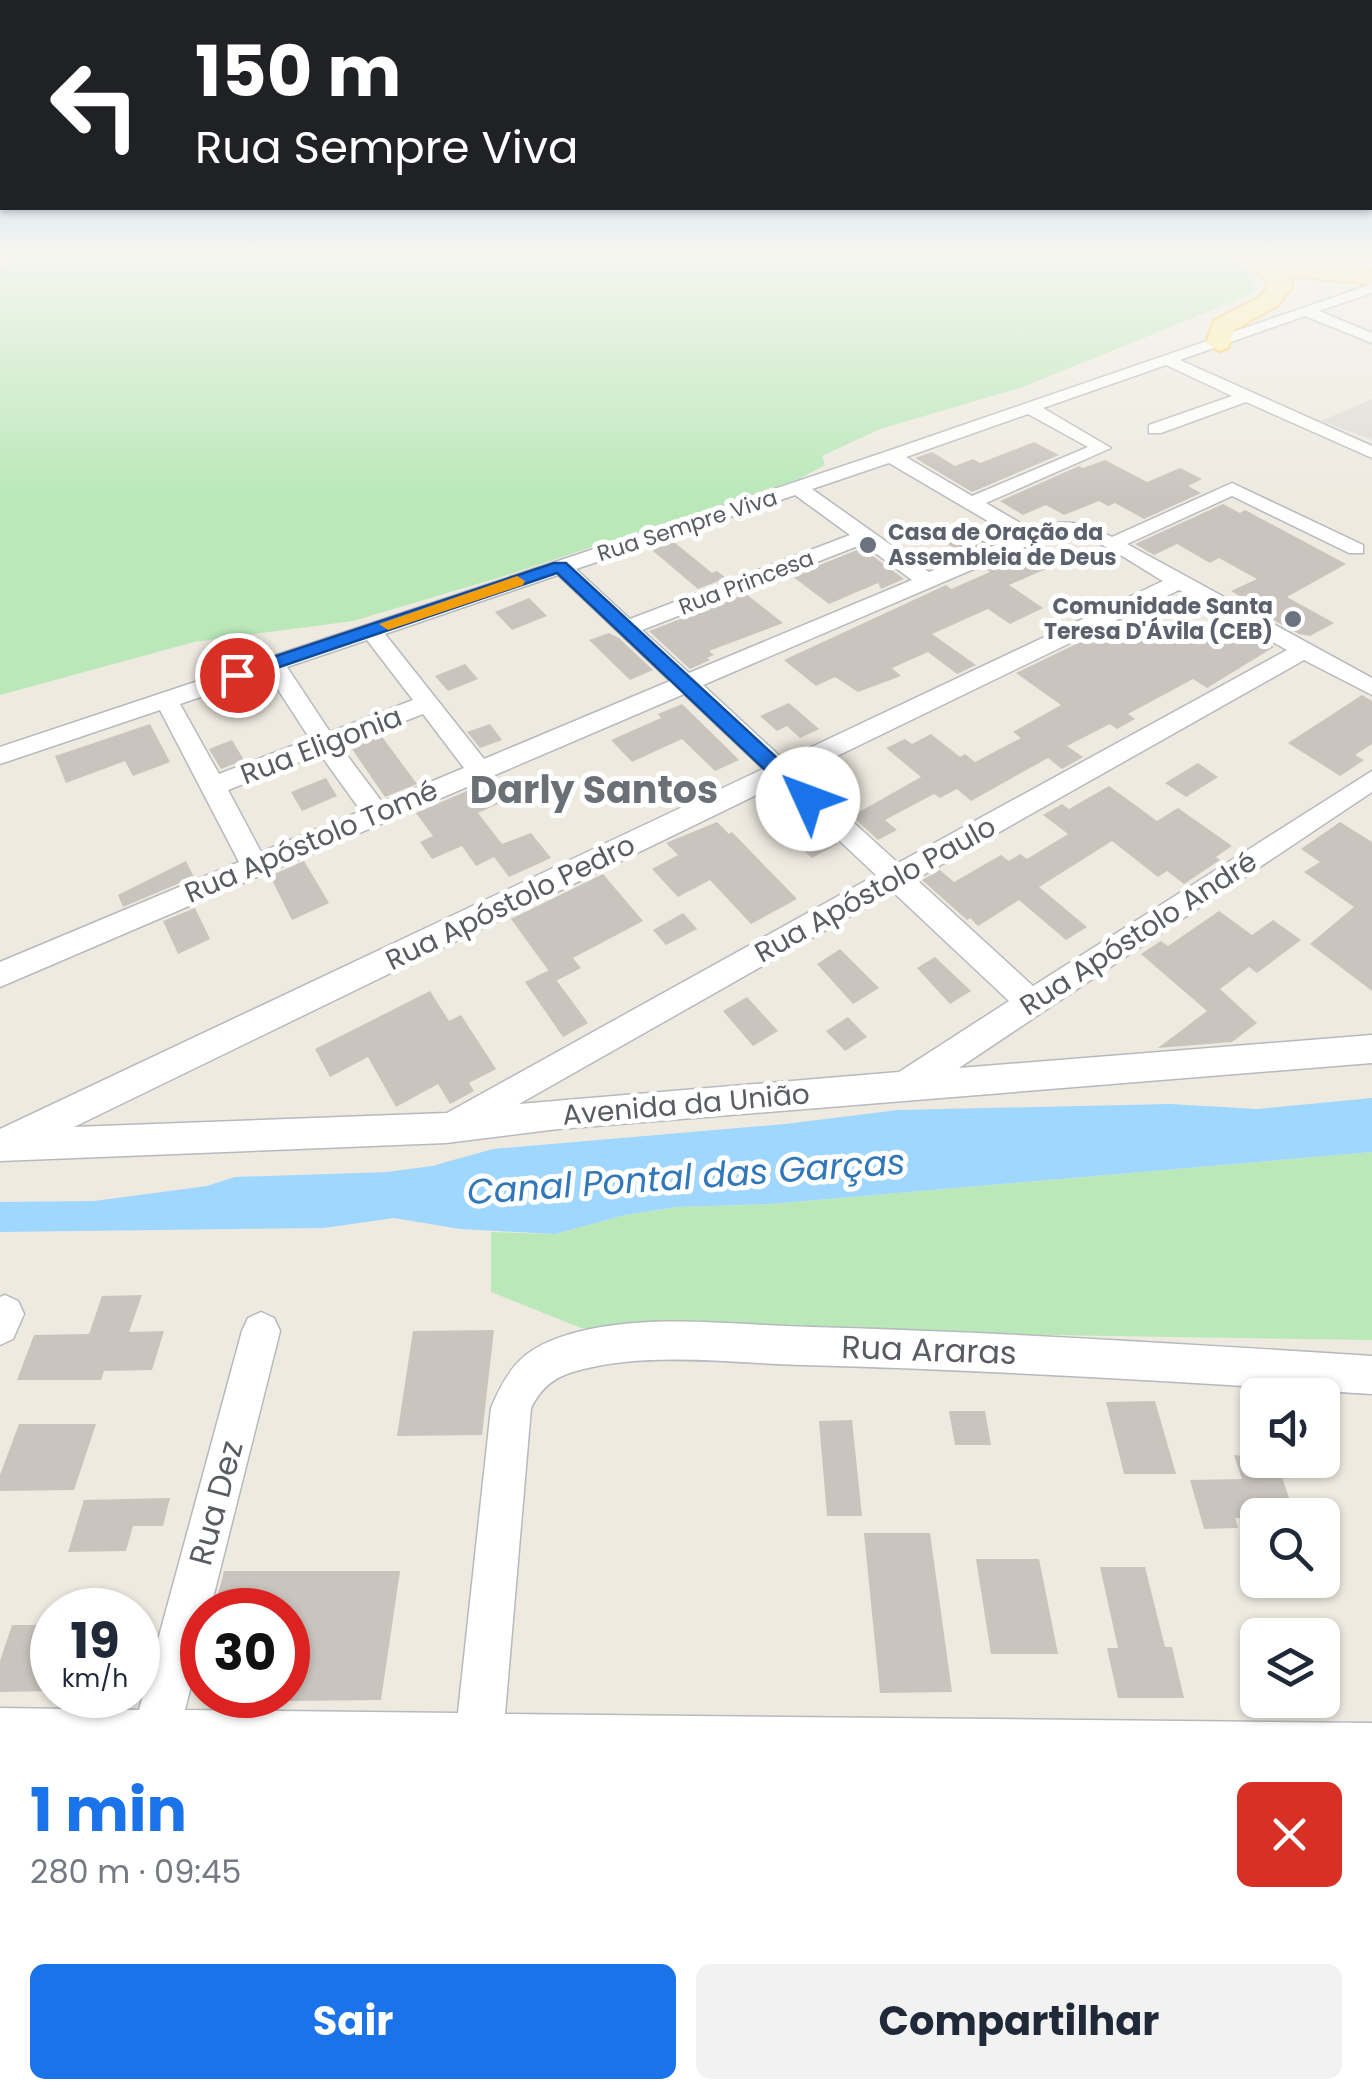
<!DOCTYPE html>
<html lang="pt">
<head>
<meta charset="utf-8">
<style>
  body { margin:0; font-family:Poppins,sans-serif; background:#f2f2f3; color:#1f2937; height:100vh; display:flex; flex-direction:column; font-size:38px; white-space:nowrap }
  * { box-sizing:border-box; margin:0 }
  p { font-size:32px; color:#747a83 }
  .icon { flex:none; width:55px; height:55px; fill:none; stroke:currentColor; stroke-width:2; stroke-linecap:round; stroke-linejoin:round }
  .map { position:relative; height:1749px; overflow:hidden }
  .sheet { display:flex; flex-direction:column; background:#fff; flex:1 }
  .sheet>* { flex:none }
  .guide { position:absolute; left:0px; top:0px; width:1372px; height:210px; box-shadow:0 2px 8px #0004; background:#202124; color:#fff; overflow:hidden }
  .buttons { position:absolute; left:1240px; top:1378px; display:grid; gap:20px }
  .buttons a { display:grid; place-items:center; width:100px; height:100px; border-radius:15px; background:#fff; box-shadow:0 2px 8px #0004; font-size:50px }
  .speed { position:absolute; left:30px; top:1588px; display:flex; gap:20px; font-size:50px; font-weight:700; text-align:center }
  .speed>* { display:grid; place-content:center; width:130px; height:130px; border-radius:50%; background:#fff; box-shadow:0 2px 8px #0004; line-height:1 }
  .speed small { font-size:25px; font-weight:400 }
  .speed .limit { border:15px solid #d22; background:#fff; color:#111 }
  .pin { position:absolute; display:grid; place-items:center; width:85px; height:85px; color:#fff; margin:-42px; border:5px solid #fff; border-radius:50%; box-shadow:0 2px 10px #0007 }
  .me { position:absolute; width:110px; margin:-55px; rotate:313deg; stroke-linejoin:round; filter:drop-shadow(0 0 8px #0008) }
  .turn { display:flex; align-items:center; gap:35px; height:210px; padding:0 30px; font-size:45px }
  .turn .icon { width:130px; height:130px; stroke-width:2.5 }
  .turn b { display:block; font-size:70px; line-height:85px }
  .round { display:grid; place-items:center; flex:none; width:105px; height:105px; border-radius:15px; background:#f2f2f3 }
  .overview { display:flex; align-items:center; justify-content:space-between; height:170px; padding:0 30px }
  h1 { font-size:60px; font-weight:700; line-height:75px; color:#1a73e8 }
  .button { display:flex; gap:20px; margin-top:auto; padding:20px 30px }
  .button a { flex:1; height:115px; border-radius:15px; background:#1a73e8; color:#fff; font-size:40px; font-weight:700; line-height:115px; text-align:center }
  .button a+a { background:#f2f2f3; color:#1f2937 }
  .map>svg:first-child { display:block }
  .industrial { fill:#dedcd5 }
  .green { fill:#bae8b9 }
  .water { fill:#9fd7ff }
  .building { fill:#c9c4bd }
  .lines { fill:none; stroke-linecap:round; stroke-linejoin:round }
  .street-casing { stroke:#b6b9be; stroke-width:3 }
  .primary-casing { stroke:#ffc848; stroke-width:4 }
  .street { fill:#fff; fill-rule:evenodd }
  .primary { fill:#ffeea4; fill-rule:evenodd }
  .route { fill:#1a73e8; stroke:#114b97; stroke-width:2.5 }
  .slow { fill:#f59e0b }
  .worship-dot { fill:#6b7280; stroke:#fff; stroke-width:4 }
  .labels { text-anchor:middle; stroke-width:10; stroke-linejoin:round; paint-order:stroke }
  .far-street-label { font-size:22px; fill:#595d63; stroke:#fff }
  .far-worship-label { font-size:22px; font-weight:bold; fill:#5b616d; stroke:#fff; text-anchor:start }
  .street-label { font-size:28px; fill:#595d63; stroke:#fff }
  .near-street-label { font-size:32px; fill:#595d63; stroke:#fff }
  .near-water-label { font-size:35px; font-style:italic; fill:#3178bb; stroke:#fff }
  .district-label { font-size:38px; font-weight:bold; fill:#6a7075; stroke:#fff }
</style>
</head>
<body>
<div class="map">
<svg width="1372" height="1749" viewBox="0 0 1372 1749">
  <rect width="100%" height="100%" fill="#eeeae0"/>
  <path class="industrial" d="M1372,399V440L1321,421Z"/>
  <path class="green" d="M25,254H1219L1256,275L1254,293L1020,388L880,429L822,456L825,465L799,479L504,576L353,621L194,642L0,695V268Z
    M1372,1152V1340L581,1328L491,1292V1232L555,1234L625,1215L676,1207L770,1204Z"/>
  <path class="water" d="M1372,1098V1152L770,1204L676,1207L625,1215L555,1234L460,1229L394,1218L324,1228L0,1232V1202L94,1201L207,1186L235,1177L387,1172L432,1166L493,1149L785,1124L898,1110L1170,1104L1257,1109Z"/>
  <path class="building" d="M1034,442L1059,455L972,492L915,458L932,452L955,466L973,459L980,463Z
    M1105,460L1147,482L1180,468L1202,479L1188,486L1201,493L1144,519L1115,503L1108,506L1099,501L1064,515L1046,505L1023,515L1000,501L1079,466L1083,468Z
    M1223,504L1240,513L1245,510L1346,564L1287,597L1334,623L1310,636L1299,634L1251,608L1255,605L1231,591L1257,579L1219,558L1210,563L1177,544L1154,555L1135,544Z
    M976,525L999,539L963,554L943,541Z
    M674,542L712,573L717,571L726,578L698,589L652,550Z
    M862,548L904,579L881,589L878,583L829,604L792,576Z
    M1021,553L1046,569L1009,585L1043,608L1010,624L988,609L932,634L976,665L957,674L928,652L892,668L901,676L858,692L835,677L816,686L784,660L946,585L951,589L990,572L985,568Z
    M746,594L783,623L709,651L714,655L707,658L710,660L690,669L649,631Z
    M529,598L547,616L512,630L495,612Z
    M1182,618L1205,632L1226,620L1274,647L1207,688L1193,679L1128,714L1135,719L1117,729L1110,724L1067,746L1083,757L1062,769L1048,758L971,801L957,789L940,798L934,794L885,820L897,830L878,840L852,816L921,777L886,748L905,739L912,744L931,734L960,757L965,754L975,762L1021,738L1013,732L1061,705L1016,673L1128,619L1152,634Z
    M609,633L619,638L653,670L630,680L589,640Z
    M465,664L478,679L448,691L435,676Z
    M1362,695L1372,701V744L1355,755L1364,760L1340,776L1288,743Z
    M789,703L819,729L800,738L787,726L777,731L760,716Z
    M682,704L723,744L739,760L715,771L682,739L632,762L611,740L661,718L658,714Z
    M150,724L170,762L133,776L125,761L66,783L55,756Z
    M490,724L502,740L480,748L467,732Z
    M380,734L417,784L385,797L350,746Z
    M232,740L244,760L221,769L209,749Z
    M1198,763L1218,777L1186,797L1165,783Z
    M326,778L337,796L302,811L291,792Z
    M492,780L507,800L478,813L502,844L531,833L551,858L509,877L494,857L476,866L462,846L432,859L420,842L433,836L416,813Z
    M1109,786L1157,821L1178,808L1232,846L1216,857L1220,860L1184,884L1167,871L1158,877L1112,841L1039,887L1087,927L1066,940L1019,900L978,926L970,918L967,920L922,880L940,870L954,882L1001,855L1009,861L1020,854L1027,859L1068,834L1043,815L1062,804L1069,809Z
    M797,811L820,832L838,844L812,858L773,823Z
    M717,822L729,834L732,832L797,899L751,924L710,880L678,897L652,869L678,855L666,843Z
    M1340,822L1372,842V991L1310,944L1354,907L1304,872L1320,862L1301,849Z
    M186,861L194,877L123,907L118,895Z
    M304,861L329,903L292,920L270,876Z
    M603,874L643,921L573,958L581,968L556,981L511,919Z
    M195,908L210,939L178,954L163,921Z
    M1219,911L1252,935L1273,920L1301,940L1257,973L1249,967L1220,989L1257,1023L1232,1042L1158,1048L1207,1011L1141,954L1161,941L1168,946Z
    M683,913L697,929L666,945L653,930Z
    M840,949L879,988L853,1004L817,964Z
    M935,957L971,991L950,1004L917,968Z
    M549,970L588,1023L563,1037L525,982Z
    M430,991L449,1021L461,1015L496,1069L469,1083L474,1091L450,1104L438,1084L396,1107L368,1057L330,1077L315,1049Z
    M747,997L778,1031L753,1046L723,1011Z
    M848,1017L867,1037L845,1051L826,1031Z
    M142,1295L129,1332L164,1331L152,1370L104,1371L101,1380H17L34,1335L89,1334L102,1296Z
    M494,1330L482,1435L397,1436L413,1331Z
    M1155,1401L1176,1474H1124L1106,1402Z
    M949,1411H985L991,1445H955Z
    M852,1420L862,1516H827L819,1421Z
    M19,1424H96L74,1490L0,1491V1475Z
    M1234,1455L1276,1460L1295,1515L1235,1518L1238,1528L1204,1529L1190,1480L1242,1479Z
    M170,1498L163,1526H133L126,1551L68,1552L84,1500Z
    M864,1533H930L952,1692L880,1693Z
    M976,1559H1039L1058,1654H991Z
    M1100,1567H1145L1165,1647H1172L1184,1698H1118L1107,1648H1118Z
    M224,1571H400L381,1700L288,1701V1610H214Z
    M12,1625H52V1691L0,1692V1661Z"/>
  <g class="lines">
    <defs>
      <path id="street" d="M1372,284V293L1319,311L1372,333V343L1305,316L1180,360L1372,446V458L1246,402L1161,433H1149V425L1232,396L1166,365L1043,408L1111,448L986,503L1032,530C1063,516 1082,523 1112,537L1232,483L1363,545V553H1349L1232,496L1127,544L1372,678V695L1304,660L916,879L1033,986L1372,771V792L959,1068L1372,1035V1063L558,1129L446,1143L0,1161V1129L763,769L684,694L0,987V962L239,862L160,710L0,764V747L885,452ZM1028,414L1088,447L972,496L906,457ZM889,463L1015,537L929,572L812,489ZM795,495L850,535L630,619L576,569ZM1060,532C1095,534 1133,564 1163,581L784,760L703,685ZM863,544L912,580L689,673L642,630ZM558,575L670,681L484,759L385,634ZM1179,590L1287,650L898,863L800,774ZM367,640L413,700L330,732L287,667ZM268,674L310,739L219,774L180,704ZM423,714L464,768L382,802L340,746ZM320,754L361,811L261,852L228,790ZM779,784L876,875L447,1113L74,1127ZM893,892L1009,1001L899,1072L519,1104Z
        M5,1295L18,1301L24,1314L13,1339L0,1345V1297Z
        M261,1312L274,1318L280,1331L210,1610H202V1642L185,1710L458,1713L491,1408C511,1361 527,1346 577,1332C652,1313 735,1325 811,1327C998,1332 1185,1344 1372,1356V1394C1182,1382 993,1370 803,1365C729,1363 648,1351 576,1371C554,1377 541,1388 531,1408L505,1714L1372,1723V1749H0V1708L139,1710L242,1331L248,1318Z"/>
      <path id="primary" d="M1231,254H1264L1300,264L1372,270V284L1289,276L1293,286L1277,306L1234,330L1228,348L1219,351L1206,343L1214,321L1261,296L1269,285L1253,265Z"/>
    </defs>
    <use href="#street" class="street-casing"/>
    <use href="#primary" class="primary-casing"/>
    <use href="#street" class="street"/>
    <use href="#primary" class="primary"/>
  </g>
  <linearGradient id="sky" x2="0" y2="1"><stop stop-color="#8bc2f1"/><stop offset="0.51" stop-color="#f7f6f1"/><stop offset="1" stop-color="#f7f6f1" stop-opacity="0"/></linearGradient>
  <rect width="1372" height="498" fill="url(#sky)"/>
  <path class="route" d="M554,563H566L816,794L819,799L816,804H801L557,573L244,679L237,681L228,675L231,671Z"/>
  <path class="slow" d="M517,576L525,581L523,585L388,630L379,624Z"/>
  <g class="worship-dot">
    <circle cx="868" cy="545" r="10"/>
    <circle cx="1293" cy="619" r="10"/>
  </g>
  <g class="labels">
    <g class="far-street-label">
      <text transform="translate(687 525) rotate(-18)" y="8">Rua Sempre Viva</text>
      <text transform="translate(746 582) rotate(-21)" y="8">Rua Princesa</text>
    </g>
    <g class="far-worship-label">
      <text x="888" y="540">Casa de Oração da<tspan x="888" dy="25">Assembleia de Deus</tspan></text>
      <text x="1273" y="614" text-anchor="end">Comunidade Santa<tspan x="1273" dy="25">Teresa D'Ávila (CEB)</tspan></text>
    </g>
    <g class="street-label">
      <text transform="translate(321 745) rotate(-21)" y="10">Rua Eligonia</text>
      <text transform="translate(311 841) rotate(-23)" y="10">Rua Apóstolo Tomé</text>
      <text transform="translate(875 889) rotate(-29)" y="10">Rua Apóstolo Paulo</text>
      <text transform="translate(510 902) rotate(-26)" y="10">Rua Apóstolo Pedro</text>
      <text transform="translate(1138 933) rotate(-33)" y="10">Rua Apóstolo André</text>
      <text transform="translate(686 1104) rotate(-5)" y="10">Avenida da União</text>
    </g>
    <g class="near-street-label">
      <text transform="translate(929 1350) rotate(2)" y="11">Rua Araras</text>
      <text transform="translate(216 1503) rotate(-75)" y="11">Rua Dez</text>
    </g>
    <g class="near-water-label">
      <text transform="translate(686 1177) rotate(-4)" y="12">Canal Pontal das Garças</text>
    </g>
    <g class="district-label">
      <text x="594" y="803">Darly Santos</text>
    </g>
  </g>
</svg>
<div class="buttons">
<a><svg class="icon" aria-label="sound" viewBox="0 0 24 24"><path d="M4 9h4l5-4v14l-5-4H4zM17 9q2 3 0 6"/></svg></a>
<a><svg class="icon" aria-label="search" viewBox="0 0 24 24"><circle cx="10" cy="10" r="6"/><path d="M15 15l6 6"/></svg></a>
<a><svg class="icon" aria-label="layers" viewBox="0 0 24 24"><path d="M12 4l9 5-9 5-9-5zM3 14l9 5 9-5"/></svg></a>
</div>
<div class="speed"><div>19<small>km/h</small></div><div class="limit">30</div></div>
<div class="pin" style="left:237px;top:675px;background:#d93025"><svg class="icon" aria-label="arrive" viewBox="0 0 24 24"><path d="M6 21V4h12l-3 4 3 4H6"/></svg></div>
<svg class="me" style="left:808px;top:799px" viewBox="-20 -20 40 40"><circle r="19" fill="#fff"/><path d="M0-13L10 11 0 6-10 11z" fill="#1a73e8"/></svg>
<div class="guide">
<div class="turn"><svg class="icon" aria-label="left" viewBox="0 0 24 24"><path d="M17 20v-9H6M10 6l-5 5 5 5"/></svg><div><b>150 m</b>Rua Sempre Viva</div></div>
</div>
</div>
<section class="sheet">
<div class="overview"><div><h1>1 min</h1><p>280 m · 09:45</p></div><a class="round" style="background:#d93025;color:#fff"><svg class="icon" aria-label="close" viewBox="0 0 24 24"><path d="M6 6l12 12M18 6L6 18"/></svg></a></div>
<div class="button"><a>Sair</a><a>Compartilhar</a></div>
</section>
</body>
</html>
